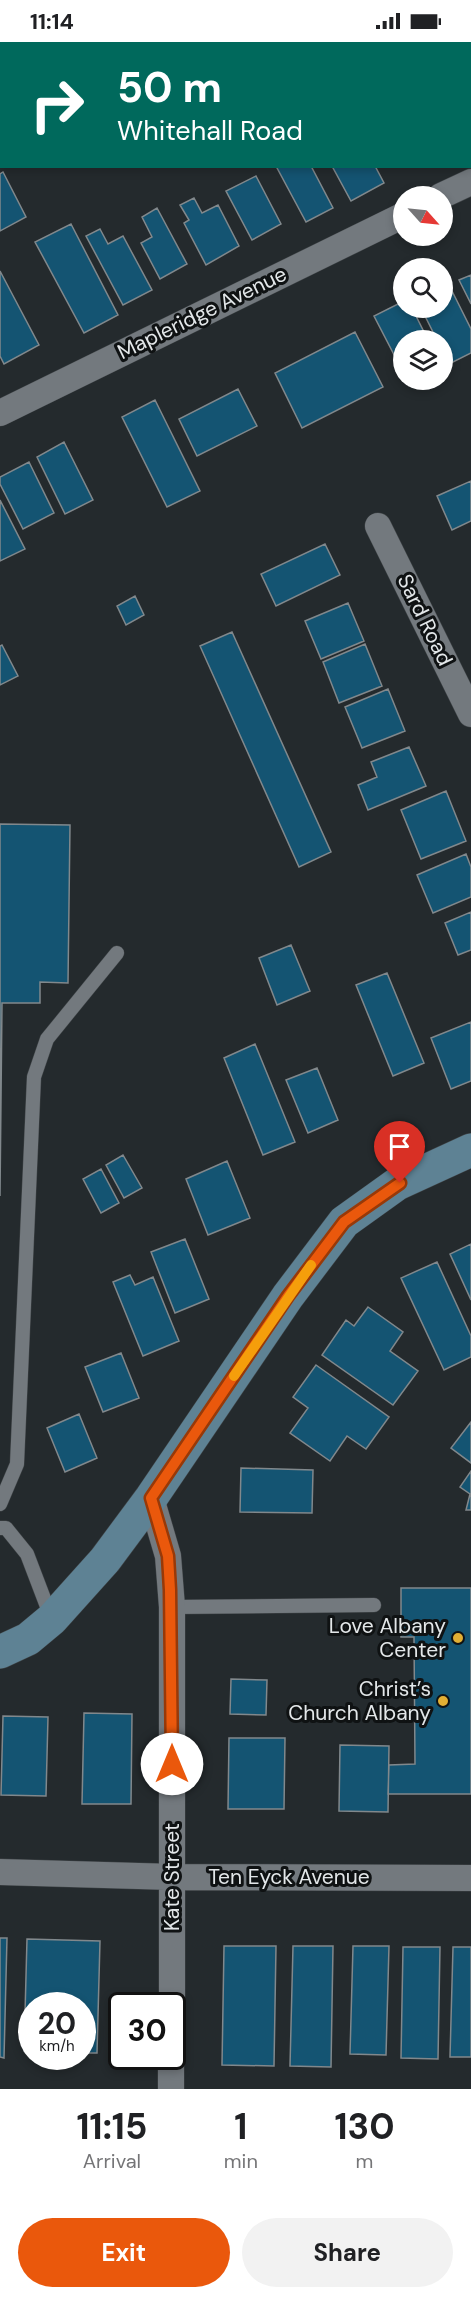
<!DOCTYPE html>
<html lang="en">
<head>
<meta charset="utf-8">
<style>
  body { margin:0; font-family:"DM Sans",sans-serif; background:#f2f2f2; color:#202124; height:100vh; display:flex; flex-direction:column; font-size:22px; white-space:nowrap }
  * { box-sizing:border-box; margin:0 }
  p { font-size:20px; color:#757577 }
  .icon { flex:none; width:33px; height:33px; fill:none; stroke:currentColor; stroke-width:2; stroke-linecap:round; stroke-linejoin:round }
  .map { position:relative; height:2047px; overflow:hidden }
  .panel { display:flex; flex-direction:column; background:#fff; flex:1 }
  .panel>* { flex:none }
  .top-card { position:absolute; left:0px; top:0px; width:471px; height:126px; box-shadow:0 3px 9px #0003; background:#00695c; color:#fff; overflow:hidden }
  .needle { width:39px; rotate:117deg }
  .fabs { position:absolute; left:393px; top:144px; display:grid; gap:12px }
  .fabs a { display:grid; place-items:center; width:60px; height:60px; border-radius:50%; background:#fff; box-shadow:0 3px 9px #0003; font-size:30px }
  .speed { position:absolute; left:18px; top:1950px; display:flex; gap:12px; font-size:30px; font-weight:700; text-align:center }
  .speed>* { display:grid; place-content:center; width:78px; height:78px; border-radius:50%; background:#fff; box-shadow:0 3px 9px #0003; line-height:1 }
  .speed small { font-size:15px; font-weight:400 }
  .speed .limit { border:3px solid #111; border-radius:9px; background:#fff; color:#111 }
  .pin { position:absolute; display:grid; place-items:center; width:51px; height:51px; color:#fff; margin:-62px -26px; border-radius:50% 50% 50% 0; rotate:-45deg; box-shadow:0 0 6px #0007 }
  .pin .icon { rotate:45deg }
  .me { position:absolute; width:66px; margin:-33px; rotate:0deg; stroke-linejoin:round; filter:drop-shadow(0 0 4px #0008) }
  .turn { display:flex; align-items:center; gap:21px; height:126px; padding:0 18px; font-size:27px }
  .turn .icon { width:78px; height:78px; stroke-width:2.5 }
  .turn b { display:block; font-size:42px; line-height:51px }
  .eta { display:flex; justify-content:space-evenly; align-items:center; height:102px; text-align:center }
  .eta b { font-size:36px; font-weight:700; line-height:42px }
  .action { display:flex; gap:12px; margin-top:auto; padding:12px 18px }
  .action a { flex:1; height:69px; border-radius:36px; background:#ea580c; color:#fff; font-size:24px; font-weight:700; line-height:69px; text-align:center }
  .action a+a { background:#f2f2f2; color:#202124 }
  .status { display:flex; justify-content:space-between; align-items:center; height:42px; padding:0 30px; background:#fff; direction:ltr }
  .status svg { height:16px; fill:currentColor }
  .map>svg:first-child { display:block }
  .building { fill:#145472; stroke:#81888c; stroke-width:1.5 }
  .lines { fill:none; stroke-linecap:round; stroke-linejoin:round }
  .lane-casing { stroke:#404548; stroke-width:15 }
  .street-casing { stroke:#404548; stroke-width:27 }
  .secondary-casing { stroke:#404548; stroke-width:34 }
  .lane { stroke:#73797e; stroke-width:14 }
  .street { stroke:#73797e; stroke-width:26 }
  .secondary { stroke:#5e8294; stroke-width:33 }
  .route-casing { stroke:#983908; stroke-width:15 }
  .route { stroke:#ea580c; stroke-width:10 }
  .slow { stroke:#f59e0b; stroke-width:10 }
  .poi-dot { fill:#e1af34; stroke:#0f1213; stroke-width:2 }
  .labels { text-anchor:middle; stroke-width:6; stroke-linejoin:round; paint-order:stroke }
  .street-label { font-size:21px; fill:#e3e7e9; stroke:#0f1213 }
  .poi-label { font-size:21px; fill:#e3e7e9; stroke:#0f1213; text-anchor:end }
</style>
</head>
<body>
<div class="status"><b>11:14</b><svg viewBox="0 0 49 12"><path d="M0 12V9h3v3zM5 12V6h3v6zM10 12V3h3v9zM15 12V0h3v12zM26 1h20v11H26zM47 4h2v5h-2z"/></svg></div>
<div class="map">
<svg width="471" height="2047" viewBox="0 0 471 2047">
  <rect width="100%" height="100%" fill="#242a2d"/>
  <path class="building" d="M0,0H54L55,2H2L0,50Z
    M65,0H101L102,2H66Z
    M263,0H295L296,2H264Z
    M276,124H311L333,166L306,180Z
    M332,124H375L384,141L351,159Z
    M3,130L26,175L0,189V132Z
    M256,134L281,182L252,198L226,149Z
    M194,156L202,171L218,163L239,204L206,223L184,181L189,178L180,163Z
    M157,166L187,222L160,237L141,201L152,195L142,175Z
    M71,182L118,273L84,291L35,200Z
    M100,187L108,202L123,194L152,248L123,263L86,194Z
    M0,229L39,303L4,322L0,314Z
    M471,233V262L459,238Z
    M448,241L471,287V311L449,322L442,310V298H437L421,266H442V244Z
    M404,259V266H412L428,298H404V332L374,274Z
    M355,290L383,345L302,386L275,331Z
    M406,338H421L409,344Z
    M238,347L257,384L197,414L179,377Z
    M155,358L200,449L167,465L122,375Z
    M64,400L93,458L65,472L37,415Z
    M29,420L54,471L23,487L0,442V435Z
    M471,439V479L452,488L437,454Z
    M0,458L25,507L0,519Z
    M325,502L340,533L276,564L261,532Z
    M135,554L144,573L126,583L117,564Z
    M348,561L364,599L321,617L305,579Z
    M232,590L331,810L299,825L200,604Z
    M365,602L382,644L339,661L323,620Z
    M2,603L18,634L0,643V604Z
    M388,647L405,689L362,706L345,665Z
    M409,705L426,744L368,768L358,743L377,735L371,720Z
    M446,749L466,799L421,817L401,768Z
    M0,782L70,783L68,941L40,940V961H2L0,1154Z
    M466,812L471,825V855L433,871L417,833Z
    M471,870V908L458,913L445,881Z
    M291,903L310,949L277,963L259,916Z
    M387,931L424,1021L393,1034L356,943Z
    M471,980V1039L451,1047L431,996Z
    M255,1002L295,1100L263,1113L224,1016Z
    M317,1026L338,1078L308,1091L286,1038Z
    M123,1113L142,1146L124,1156L106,1123Z
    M227,1119L250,1176L208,1193L186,1137Z
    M101,1127L119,1161L101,1171L83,1137Z
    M185,1197L209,1257L175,1271L151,1210Z
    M471,1202V1258L450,1212Z
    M437,1220L471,1294V1315L444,1328L401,1236Z
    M130,1233L135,1243L153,1235L179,1299L143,1314L113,1240Z
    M368,1265L403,1290L390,1309L418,1329L393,1363L322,1313L346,1278L354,1284Z
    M121,1311L139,1356L103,1370L85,1325Z
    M316,1323L389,1375L366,1407L347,1394L330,1419L290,1391L308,1366L293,1355Z
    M79,1372L97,1416L65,1430L47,1386Z
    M471,1380V1421L451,1406Z
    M241,1426L313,1428L312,1471L240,1470Z
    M471,1429V1468H466L470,1452L460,1445Z
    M401,1546H471V1752H388L389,1723L415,1722L414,1595H401Z
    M231,1637L267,1638L266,1673L230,1672Z
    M84,1671L132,1672L131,1762H82Z
    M3,1674L48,1675L46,1754L1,1753Z
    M229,1696H285L284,1767H228Z
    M340,1703L389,1704L388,1770L339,1769Z
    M0,1896H7L4,2016L0,2015Z
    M27,1897L100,1899L97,2011H82V1964H32V2010L24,2009Z
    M224,1904H276L274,2024L222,2023Z
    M293,1904H333L331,2025L290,2024Z
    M353,1904H389L386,2013L350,2012Z
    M403,1905H440L438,2017L401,2016Z
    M453,1905H471V2015H450Z"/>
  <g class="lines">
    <defs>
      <path id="lane" d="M0,1462L17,1422L34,1035L47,997L117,911
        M0,1486H6L27,1512L51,1575
        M172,1565L374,1563"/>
      <path id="street" d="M441,154L471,140
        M0,371L404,173
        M378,484L471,672
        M151,1456L168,1514L172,1565V1964
        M0,1830L173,1835L471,1836
        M171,2047V2014"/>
      <path id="secondary" d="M0,1610L28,1597L52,1577L105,1518L151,1456L288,1254L344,1180L397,1142L471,1108"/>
    </defs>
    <use href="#lane" class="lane-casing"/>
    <use href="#street" class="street-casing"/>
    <use href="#secondary" class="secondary-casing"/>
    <use href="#lane" class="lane"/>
    <use href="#street" class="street"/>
    <use href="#secondary" class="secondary"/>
  </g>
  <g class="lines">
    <defs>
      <path id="route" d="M172,1722L170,1548L168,1514L151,1456L288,1254L344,1180L400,1141"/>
    </defs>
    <use href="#route" class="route-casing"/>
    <use href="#route" class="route"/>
    <path class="slow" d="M234,1334L311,1223"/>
  </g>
  <g class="poi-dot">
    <circle cx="458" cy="1596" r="6"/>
    <circle cx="443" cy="1659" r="6"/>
  </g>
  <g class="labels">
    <g class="street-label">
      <text transform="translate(202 271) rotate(-26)" y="7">Mapleridge Avenue</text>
      <text transform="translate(425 578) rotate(64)" y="7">Sard Road</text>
      <text transform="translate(172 1835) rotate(-90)" y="7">Kate Street</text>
      <text x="289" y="1842">Ten Eyck Avenue</text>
    </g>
    <g class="poi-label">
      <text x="446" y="1591">Love Albany<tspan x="446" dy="24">Center</tspan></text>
      <text x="431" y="1654">Christ’s<tspan x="431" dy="24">Church Albany</tspan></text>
    </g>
  </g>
</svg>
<div class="fabs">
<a><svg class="needle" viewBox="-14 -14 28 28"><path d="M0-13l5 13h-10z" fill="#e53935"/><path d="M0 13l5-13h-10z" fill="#757577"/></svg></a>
<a><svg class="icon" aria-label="search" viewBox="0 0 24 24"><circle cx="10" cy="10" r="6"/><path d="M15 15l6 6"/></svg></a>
<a><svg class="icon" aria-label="layers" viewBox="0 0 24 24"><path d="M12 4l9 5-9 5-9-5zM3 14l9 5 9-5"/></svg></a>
</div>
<div class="speed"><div>20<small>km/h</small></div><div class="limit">30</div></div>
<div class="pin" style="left:400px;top:1141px;background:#d93025"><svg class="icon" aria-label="arrive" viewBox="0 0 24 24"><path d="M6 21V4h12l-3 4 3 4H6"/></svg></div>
<svg class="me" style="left:172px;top:1722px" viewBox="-20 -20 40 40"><circle r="19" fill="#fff"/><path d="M0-13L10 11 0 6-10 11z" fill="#ea580c"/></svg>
<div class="top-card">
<div class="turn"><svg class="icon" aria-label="right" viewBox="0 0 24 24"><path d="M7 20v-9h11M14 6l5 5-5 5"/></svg><div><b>50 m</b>Whitehall Road</div></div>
</div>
</div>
<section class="panel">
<div class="eta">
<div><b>11:15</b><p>Arrival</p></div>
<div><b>1</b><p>min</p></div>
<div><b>130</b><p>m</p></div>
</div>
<div class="action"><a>Exit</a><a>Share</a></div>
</section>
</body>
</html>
